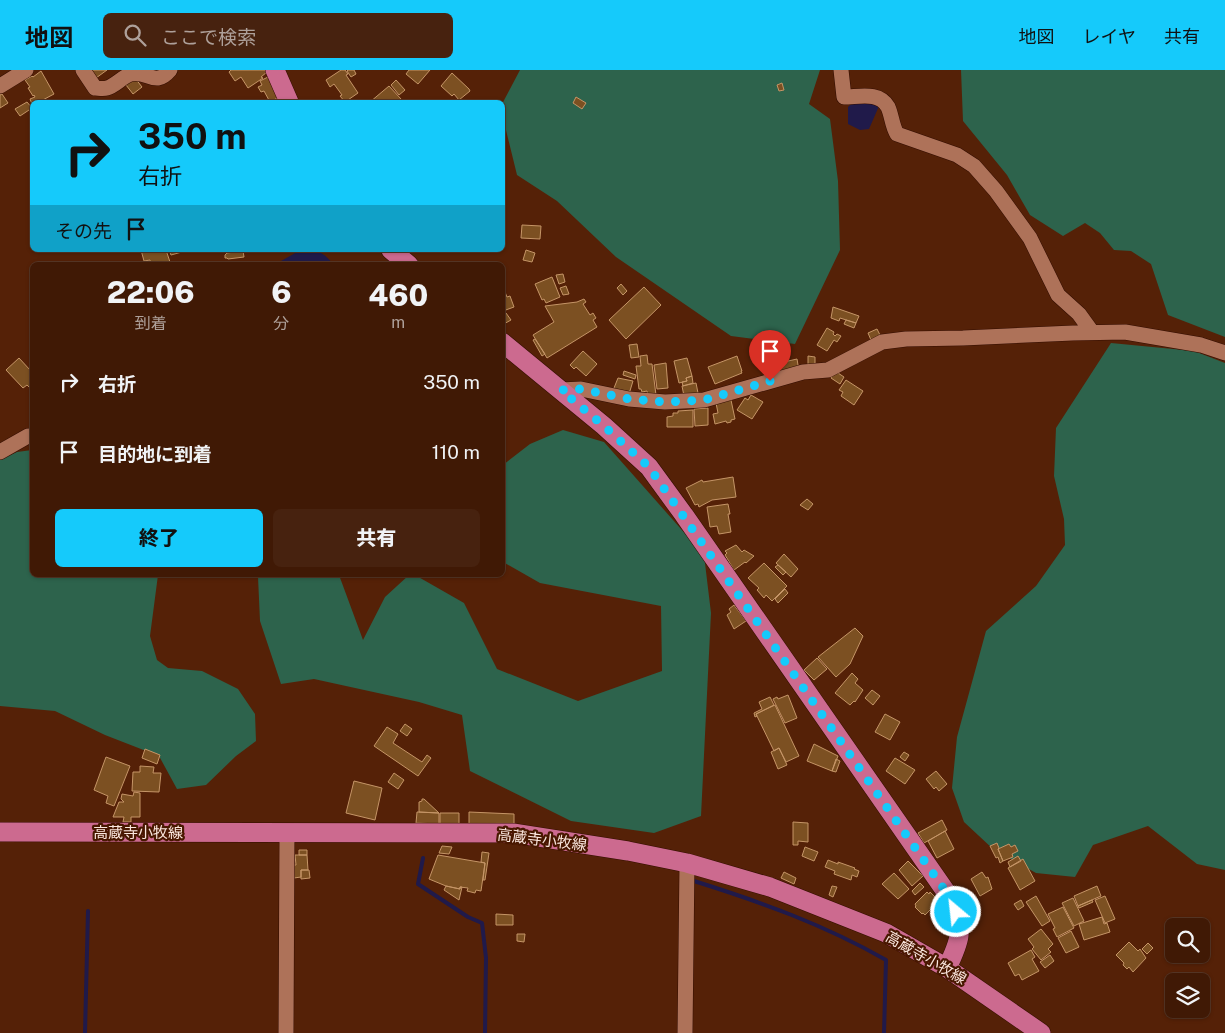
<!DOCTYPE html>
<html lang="ja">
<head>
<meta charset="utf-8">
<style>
  body { margin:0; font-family:"Public Sans","Noto Sans JP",sans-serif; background:#47220f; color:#f1f3f6; height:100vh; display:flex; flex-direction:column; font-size:19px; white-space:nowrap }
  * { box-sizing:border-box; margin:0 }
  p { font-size:16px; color:#aea09a }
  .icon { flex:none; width:28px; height:28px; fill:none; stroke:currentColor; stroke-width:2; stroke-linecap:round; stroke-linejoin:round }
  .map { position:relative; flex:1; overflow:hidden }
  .drawer { position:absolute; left:30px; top:192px; width:475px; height:315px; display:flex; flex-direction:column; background:#401905; border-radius:8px; box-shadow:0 1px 4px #0004,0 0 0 1px #593827 }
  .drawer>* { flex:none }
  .hud { position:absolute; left:30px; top:30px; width:475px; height:152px; border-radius:8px; box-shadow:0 1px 4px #0004,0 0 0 1px #593827; background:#15cafb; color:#111; overflow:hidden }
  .buttons { position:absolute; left:1165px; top:848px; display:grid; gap:10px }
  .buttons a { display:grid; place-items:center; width:45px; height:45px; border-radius:8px; background:#401905; box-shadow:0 1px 4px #0004,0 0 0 1px #593827; font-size:25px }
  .pin { position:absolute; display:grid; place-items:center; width:42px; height:42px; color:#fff; margin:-51px -21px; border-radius:50% 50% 50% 0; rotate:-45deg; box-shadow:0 0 5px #0007 }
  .pin .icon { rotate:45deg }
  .me { position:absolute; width:55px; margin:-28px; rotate:332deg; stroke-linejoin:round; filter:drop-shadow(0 0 4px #0008) }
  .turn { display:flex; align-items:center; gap:18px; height:105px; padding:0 25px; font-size:22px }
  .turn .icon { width:65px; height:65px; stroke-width:2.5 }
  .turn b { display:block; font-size:35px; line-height:42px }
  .then { display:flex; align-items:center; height:48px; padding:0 25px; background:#0003; gap:10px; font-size:19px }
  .eta { display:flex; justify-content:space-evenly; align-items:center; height:85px; text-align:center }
  .eta b { font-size:30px; font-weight:800; line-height:35px }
  .button { display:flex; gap:10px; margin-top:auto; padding:10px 25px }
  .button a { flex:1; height:58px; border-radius:8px; background:#15cafb; color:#111; font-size:20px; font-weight:800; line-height:58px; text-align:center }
  .button a+a { background:#47220f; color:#f1f3f6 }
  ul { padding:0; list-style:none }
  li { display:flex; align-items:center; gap:15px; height:70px; padding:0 25px }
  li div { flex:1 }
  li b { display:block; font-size:19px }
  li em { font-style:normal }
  header { display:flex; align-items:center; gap:30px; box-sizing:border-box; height:70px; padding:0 25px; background:#15cafb; color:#111 }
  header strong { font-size:24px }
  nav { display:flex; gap:28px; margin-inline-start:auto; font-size:18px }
  .search { width:350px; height:45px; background:#47220f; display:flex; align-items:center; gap:12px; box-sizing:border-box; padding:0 18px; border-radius:8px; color:#aea09a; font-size:19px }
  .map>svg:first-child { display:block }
  .green { fill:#2d634c }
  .water { fill:#201a4a }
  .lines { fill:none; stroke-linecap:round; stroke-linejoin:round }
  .stream { stroke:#201a4a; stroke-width:4 }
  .building { fill:#7c5022; stroke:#c59567 }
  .minor-casing { stroke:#330d00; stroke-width:16 }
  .major-casing { stroke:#330d00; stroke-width:20 }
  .minor { stroke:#ae7259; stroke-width:15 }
  .major { stroke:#cc6a8f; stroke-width:19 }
  .route { stroke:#15cafb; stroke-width:9; stroke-dasharray:0 16.2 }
  .labels { text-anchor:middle; stroke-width:4.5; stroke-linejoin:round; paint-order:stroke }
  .street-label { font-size:15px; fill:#fae6dd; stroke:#491700 }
</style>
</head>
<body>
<header>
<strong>地図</strong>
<div class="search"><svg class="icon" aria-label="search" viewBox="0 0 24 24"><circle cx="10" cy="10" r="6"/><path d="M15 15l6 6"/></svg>ここで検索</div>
<nav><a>地図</a><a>レイヤ</a><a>共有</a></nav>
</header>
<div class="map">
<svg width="1225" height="963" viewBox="0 0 1225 963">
  <rect width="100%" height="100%" fill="#552107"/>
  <path class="green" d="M520,0H820L809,34L830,49L838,111L840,180L795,274L731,266L616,187L557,131L517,105L503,48L502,34Z
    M961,0H1225V267L1168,245L1151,194L1131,181L1114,180L1100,163L1085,153L1063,166L1030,145L1007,105L963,51Z
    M1111,273L1194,281L1225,293V800L1197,794L1148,756L1093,775L1075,807L1036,803L993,779L964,752L952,718L957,667L986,561L1036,516L1065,475L1064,449L1054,406L1056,358Z
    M563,360L604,372L704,485L711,543L701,746L654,763L571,751L470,701L462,645L419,632L314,609L281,614L260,551L258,507L259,505H339L363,570L385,527L409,505H415L464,533L497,599L578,631L662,601L661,536L540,513L503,492V395L530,374Z
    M32,380V505H158L150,566L157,590L168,598L202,601L238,619L255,644L256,671L236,686L206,715L177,719L159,686L105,665L55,641L0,636V390L17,382Z"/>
  <path class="water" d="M854,31H874L879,36L869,59L860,60L848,54V37Z
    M304,180C320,181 323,182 334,195H274L297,182Z"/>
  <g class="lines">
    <path class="stream" d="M423,788L418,814L468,847L482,853L486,888L485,963
      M694,811C761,832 825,855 886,890L884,963
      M85,963L88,841"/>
  </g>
  <path class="building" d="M91,0H107L96,8Z
    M231,0H266L267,2L261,7L263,8L248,18L241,7L235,11L229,2Z
    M341,0H345L348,4L346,5L358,23L345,32L340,26L342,25L334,14L330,17L326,10Z
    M348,0H354L356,4L351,7L347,1Z
    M409,0H430L418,14L406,4Z
    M41,1L54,24L39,32H32V34L30,29L35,27L34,25L33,26L28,18L30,17L25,10L32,6L33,7Z
    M452,3L469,19L470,21L459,30L454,24L452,26L441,16Z
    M268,7L279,27L270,32L264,21L261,22L258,17L262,15L260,11Z
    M135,8L142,17L133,24L126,15Z
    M396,10L405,20L399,25L391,15Z
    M782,13L784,20L779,21L777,15Z
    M389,16L401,29L397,32H370Z
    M2,24L8,33L0,38V25Z
    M576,27L586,33L582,39L573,33Z
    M27,32L32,38L20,46L15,39Z
    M522,155L541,156L540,169L521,168Z
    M141,180H166L171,195H151L150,190L144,191Z
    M169,180H189L171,185Z
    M526,180L535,183L532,192L523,190Z
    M243,181L244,187L228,189L227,188H225V185L227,183Z
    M563,204L565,212L559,214L556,205Z
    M552,207L560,227L546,233L544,229L542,230L535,214Z
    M621,214L627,221L623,225L617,218Z
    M566,216L569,224L563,225L560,218Z
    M644,217L661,235L626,269L609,250Z
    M505,222L507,227L510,226L514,237L503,241L502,223Z
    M584,229L586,232L583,234L590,245L593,243L596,248L593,250L597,257L547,288L533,265L554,252L545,236L577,232Z
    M833,237L859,246L856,253L840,248L839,251L831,248Z
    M506,243L511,250L502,255V245Z
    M846,250L856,253L854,258L844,254Z
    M827,258L834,262L833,264L835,266L837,264L841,266L837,272L834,270L827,281L817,275Z
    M877,259L880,265L871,270L868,263Z
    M535,269L545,284L542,286L533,270Z
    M637,274L639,287L631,288L629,275Z
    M583,281L597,294L586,306L576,297L574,299L570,295Z
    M647,285L648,294H652L656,325L648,326L647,321L642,322L641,319H639L636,296H641L640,286Z
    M737,286L742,301H741L742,303L715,314L708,297Z
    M808,286L815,287V298L808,297Z
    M19,288L30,300L32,298V314L29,317L27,315L23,318L6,300Z
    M687,288L692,306L686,308L687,311L679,313L674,291Z
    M797,289L799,301L777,305L775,294Z
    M666,293L668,318L657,319L654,295Z
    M624,301L636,305L635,309L623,305Z
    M835,301L844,307L840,314L831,308Z
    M692,306L693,313L683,316L682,312L687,311L686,308Z
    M618,308L633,311L629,324L616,320L614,318Z
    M846,310L863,321L854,335L841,326L843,322L839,320Z
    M696,313L698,323L684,326L682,316Z
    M751,325L763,332L752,349L737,340L745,328L748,330Z
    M731,330L735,349L731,350V352L727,353L726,351L715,354L713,344L718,343L716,333Z
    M708,338V355L695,356L694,339Z
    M693,340V357H667V347L673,346V343H678V341Z
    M733,407L736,427L712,430L699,437L698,434L695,435L686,418L702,410L703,412Z
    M807,429L813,434L808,440L800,435Z
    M728,434L730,444H728L731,462L719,464L717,456L710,457L707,437Z
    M736,475L742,482L744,480L754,486L746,493L745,492L734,500L725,485L727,483L725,481Z
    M784,484L798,499L791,507L776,493Z
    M764,493L787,516L772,531L766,525L764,528L757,520L759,518L748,508Z
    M778,495L786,502L783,505L775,497Z
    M785,519L788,523L778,533L775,529Z
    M734,535L746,551L734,559L727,545L731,542L729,539Z
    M855,558L863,566L850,594L836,607L818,587Z
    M817,588L827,599L814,610L804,600Z
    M852,603L858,609L855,613L863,620L855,632L854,631L850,635L835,623Z
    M872,620L880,626L873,635L865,628Z
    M788,625L797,648L785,653L773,629L777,627L778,629Z
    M770,627L774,635L756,644L757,646L755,647L754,643L762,639L759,632Z
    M775,635L799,686L786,692L779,678L774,681L756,644Z
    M885,644L900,652L890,670L875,662Z
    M405,654L412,659L407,666L400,661Z
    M387,657L398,664L393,673L422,692L427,685L431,688L418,706L374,676Z
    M814,674L838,686L832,701L807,691Z
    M779,678L787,695L778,699L771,682Z
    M145,679L160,685L157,694L142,688Z
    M904,682L909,685L905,691L900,687Z
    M106,687L130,696L114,736L106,733L108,726L94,720Z
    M895,688L915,700L905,714L886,701Z
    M836,689L840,691L836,702L832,701Z
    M140,696L154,697L153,703H161L159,722L132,721L133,702H140Z
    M936,701L947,714L939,721L936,717L934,719L926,709Z
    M394,703L404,710L398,719L388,712Z
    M354,711L382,718L375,750L346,743Z
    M134,722L140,723V747H131V752H123L124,747H113L119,732H124L121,729L122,724L133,726Z
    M422,729H424L439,743L419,742V732L422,731Z
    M417,742L439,743V754L416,753Z
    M469,742L514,744V755L469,754Z
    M440,743H459V754H440Z
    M942,750L947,760L924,773L918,763Z
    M793,752L808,753V772L798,771V775H793Z
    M945,761L954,779L937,788L928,771Z
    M997,773L999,778L998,779L1003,791L1000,793L998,787L996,788L990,776Z
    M1009,774L1011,777L1015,775L1018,781L1012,784L1013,787L1003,791L998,779Z
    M442,776L452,777L449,784L439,783Z
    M805,777L818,782L814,791L802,786Z
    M299,780H307V785H299Z
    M482,782L489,783L485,810H483L485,793L481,792Z
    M295,785H307L308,800H301V807L294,808L293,795H296Z
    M438,785L485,793L481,821L476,820L475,823L467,821L468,818L460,817V819L446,816L429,809Z
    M1018,786L1021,791L1010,797L1008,792Z
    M1023,789L1035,811L1020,820L1008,798Z
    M828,790L838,794V792L855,798L854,799L859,801L857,807L852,805L851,810L834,804L835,801L825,797Z
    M908,791L923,806L912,816L899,800Z
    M301,800H309L310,808L301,809Z
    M784,802L796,808L794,814L781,808Z
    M982,802L986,808L988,807L992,819L980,826L971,809Z
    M894,803L909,819L898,829L882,814Z
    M920,813L924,817L915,825L912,821Z
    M446,816L460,819V817H462L459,830L444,820Z
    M832,816L837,817L833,827L829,825Z
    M1097,816L1101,826L1078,836L1074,826Z
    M927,822L929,824L930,822L937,829L935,831L937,833L925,845L923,843L922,844L915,837L916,836L915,834Z
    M1036,826L1050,851L1042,856L1026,832Z
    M1105,826L1115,849L1105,853L1095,830Z
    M1073,828L1084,851L1074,856L1062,833Z
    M1021,830L1024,836L1018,840L1014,834Z
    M1092,830L1093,832L1079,838L1078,836Z
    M1063,837L1074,858L1057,867L1053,859L1055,858L1048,844Z
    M496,844L513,845V855H496Z
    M1102,847L1104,854L1107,853L1110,862L1084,870L1079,854Z
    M1041,859L1053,874L1048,879L1051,882L1041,890L1032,879L1034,877L1028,869Z
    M1071,861L1079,877L1066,883L1058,868Z
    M517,864H525L524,872L517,871Z
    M1129,872L1138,881L1140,879L1146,888L1133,902L1129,897L1127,899L1123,895L1124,893L1116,885Z
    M1148,873L1153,878L1147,884L1142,879Z
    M1031,880L1035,887L1032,889L1039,901L1022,910L1019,904L1015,906L1008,893Z
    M1050,885L1054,891L1045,898L1040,892Z"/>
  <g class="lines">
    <defs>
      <path id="minor" d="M83,0L95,18C98,18 103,19 107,18C115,16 122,7 131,4C148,0 155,18 170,0
        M841,0L844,27C859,27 879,21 888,37C892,46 892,56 897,64L957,85L974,96L996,121L1030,168L1058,225L1079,244L1092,262
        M0,16L26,0
        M561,320L581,319L629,329L665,332L704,330L803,302L828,300L882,272L906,269L963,268L1073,263L1125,262L1201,275L1225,283
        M0,382L28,366H32
        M286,963L287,764
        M685,963L687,793"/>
      <path id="major" d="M275,0L289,32
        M391,180L409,195
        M502,272L604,356L649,397L684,445L953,832C963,862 961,869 947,898
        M0,762L513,763L628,781L687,793L770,817L886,863L947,898L1041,963"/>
    </defs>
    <use href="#minor" class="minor-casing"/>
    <use href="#major" class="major-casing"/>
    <use href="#minor" class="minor"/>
    <use href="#major" class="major"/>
  </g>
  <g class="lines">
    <path class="route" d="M770,311L704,330L665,332L629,329L581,319L561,320L604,356L649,397L953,832L956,842"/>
  </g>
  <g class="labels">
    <g class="street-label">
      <text x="138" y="768">高蔵寺小牧線</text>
      <text transform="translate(542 770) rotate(7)" y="5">高蔵寺小牧線</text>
      <text transform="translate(926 888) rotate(30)" y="5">高蔵寺小牧線</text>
    </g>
  </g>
</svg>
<div class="buttons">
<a><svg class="icon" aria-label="search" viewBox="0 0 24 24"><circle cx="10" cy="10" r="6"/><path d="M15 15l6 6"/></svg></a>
<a><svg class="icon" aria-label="layers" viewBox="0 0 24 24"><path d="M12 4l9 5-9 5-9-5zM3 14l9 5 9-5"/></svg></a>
</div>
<div class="pin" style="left:770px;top:311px;background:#d93025"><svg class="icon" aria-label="arrive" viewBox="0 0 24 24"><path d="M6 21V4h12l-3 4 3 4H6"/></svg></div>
<svg class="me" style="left:956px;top:842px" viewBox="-20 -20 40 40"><circle r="17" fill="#15cafb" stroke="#fff" stroke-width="3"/><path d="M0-11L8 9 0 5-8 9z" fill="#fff"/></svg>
<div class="hud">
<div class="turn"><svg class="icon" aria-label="right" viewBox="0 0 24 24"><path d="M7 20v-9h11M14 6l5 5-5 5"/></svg><div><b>350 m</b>右折</div></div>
<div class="then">その先<svg class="icon" aria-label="arrive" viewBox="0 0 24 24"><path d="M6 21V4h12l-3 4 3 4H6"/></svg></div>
</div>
<section class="drawer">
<div class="eta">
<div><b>22:06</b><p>到着</p></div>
<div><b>6</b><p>分</p></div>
<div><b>460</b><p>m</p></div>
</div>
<ul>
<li><svg class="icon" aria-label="right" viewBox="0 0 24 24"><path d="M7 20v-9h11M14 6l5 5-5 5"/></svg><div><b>右折</b></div><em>350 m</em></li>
<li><svg class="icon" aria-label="arrive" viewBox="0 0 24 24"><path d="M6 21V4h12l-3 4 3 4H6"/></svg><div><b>目的地に到着</b></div><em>110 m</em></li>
</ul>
<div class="button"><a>終了</a><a>共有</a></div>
</section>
</div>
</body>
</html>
